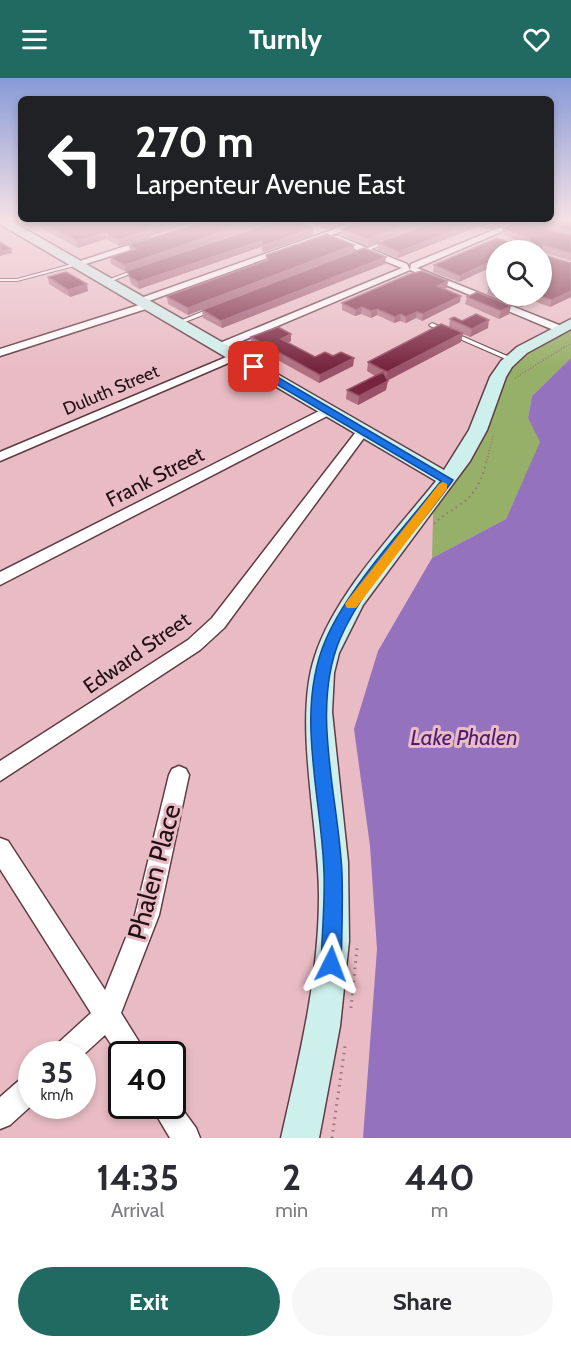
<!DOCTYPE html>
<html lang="en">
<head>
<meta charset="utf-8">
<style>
  body { margin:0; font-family:Cabin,sans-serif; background:#f7f7f7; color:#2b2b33; height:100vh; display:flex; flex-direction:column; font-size:22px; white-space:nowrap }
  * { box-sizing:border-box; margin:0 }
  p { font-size:20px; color:#7c7c81 }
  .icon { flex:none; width:33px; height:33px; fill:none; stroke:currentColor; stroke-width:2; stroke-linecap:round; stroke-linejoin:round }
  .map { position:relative; height:1060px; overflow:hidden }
  .drawer { display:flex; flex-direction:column; background:#fff; flex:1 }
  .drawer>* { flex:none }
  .hud { position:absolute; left:18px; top:18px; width:536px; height:126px; border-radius:9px; box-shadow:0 3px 9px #0003; background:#202124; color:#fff; overflow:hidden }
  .tools { position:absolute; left:486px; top:162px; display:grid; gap:12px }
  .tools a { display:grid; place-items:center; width:66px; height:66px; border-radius:50%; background:#fff; box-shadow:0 3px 9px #0003; font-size:30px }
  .speed { position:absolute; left:18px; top:963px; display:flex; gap:12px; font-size:30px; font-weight:700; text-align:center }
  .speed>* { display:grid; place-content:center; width:78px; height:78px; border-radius:50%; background:#fff; box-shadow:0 3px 9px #0003; line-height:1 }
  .speed small { font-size:15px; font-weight:400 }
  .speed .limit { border:3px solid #111; border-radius:9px; background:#fff; color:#111 }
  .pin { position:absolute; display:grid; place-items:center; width:51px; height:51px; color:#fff; margin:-26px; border-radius:12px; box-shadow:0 3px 9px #0006 }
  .me { position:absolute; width:66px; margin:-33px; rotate:3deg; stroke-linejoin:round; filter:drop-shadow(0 0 4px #0008) }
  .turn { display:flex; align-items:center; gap:21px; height:126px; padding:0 18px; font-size:27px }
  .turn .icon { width:78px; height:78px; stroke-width:2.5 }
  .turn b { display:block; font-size:42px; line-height:51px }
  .eta { display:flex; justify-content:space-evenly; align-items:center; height:102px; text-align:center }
  .eta b { font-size:36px; font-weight:700; line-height:42px }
  .primary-button { display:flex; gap:12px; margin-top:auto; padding:12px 18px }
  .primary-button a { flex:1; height:69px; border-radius:36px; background:#206a62; color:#fff; font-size:24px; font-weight:700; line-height:69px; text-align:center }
  .primary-button a+a { background:#f7f7f7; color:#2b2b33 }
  header { display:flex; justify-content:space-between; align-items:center; height:78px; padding:0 18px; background:#206a62; color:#fff; font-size:27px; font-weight:700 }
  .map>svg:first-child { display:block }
  .green { fill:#97b069 }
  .water { fill:#9572bd }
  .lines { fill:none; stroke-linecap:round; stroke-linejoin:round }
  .lane-casing { stroke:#603b43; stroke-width:2 }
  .street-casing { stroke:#603b43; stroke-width:3 }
  .secondary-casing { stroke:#603b43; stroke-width:3 }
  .path-far2 { stroke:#95747b; stroke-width:1.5; stroke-dasharray:1 2; stroke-linecap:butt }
  .path-far1 { stroke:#95747b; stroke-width:2; stroke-dasharray:1.5 4; stroke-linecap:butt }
  .path { stroke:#95747b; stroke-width:3; stroke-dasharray:1.5 5; stroke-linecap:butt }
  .lane { fill:#fff; fill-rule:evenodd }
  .street { fill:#fff; fill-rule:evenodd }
  .secondary { fill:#cef0ec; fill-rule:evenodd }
  .wall { fill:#b07082 }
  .shaded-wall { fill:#995267 }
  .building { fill:#77253f; stroke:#995267; stroke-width:1.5 }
  .route { fill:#1a73e8; stroke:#114b97; stroke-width:1.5 }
  .slow { fill:#f59e0b }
  .labels { text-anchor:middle; stroke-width:6; stroke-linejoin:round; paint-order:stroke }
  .far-street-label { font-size:18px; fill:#201014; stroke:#e9bcc5 }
  .street-label { font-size:21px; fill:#201014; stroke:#e9bcc5 }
  .water-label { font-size:22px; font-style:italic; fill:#4d1b76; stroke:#e9bcc5 }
  .near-street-label { font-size:26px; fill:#201014; stroke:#e9bcc5 }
</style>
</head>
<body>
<header><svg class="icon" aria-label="menu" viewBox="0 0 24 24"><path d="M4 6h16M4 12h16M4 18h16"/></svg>Turnly<svg class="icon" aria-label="heart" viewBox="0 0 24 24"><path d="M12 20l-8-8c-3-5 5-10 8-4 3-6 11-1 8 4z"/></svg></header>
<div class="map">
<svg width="571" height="1060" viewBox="0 0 571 1060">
  <rect width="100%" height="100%" fill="#e9bcc5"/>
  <path class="green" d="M571,251V280L532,318L528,340L541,364L506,441L432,480L434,398L484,355L504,298L541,263Z"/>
  <path class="water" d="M571,280V1060H363L377,871L370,768L354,651L378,573L432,480L506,441L540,364L528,340L532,318Z"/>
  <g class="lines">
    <defs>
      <path id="lane" d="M385,163L389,164L362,175L358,174Z
        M76,185L78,186V187L17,203H0V201H17Z
        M134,192L138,193L109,204L105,203Z
        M211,230L214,232L213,233L180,246L175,245Z
        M432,245L512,280L513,281L508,282L430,248L429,247Z"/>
      <path id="street" d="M363,141H375L146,224L152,225V229L0,278V271L142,226L138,225V221Z
        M520,141H531L417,190L564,249V253H556L410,192L411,186Z
        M332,158H338L407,186L410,192L223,271H215V267L402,190L332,162Z
        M150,160L154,163L153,165L79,188L71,186Z
        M236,275L242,278L240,280L0,383V374Z
        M329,328L335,332L333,335L0,507V494Z
        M363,349L369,353L224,550L200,572L0,703V683L188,562L212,540L359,350Z
        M179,688L186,691L189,697L159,837L121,935L141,967L145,976H122V983L105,957L82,978L52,976L56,967L91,935L0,791V760L8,763L105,912L135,837L169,697L172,691Z
        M32,995V1027L10,1047L0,1051V1019L23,999Z
        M172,1017L196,1050L200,1060H170L151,1028H172Z"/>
      <path id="secondary" d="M0,141H8L444,392L469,352L490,299L501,283L517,269L571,241V251L527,275L512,289L506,299L487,352L470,383L363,527L339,575L334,595L332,634L348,784L349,863L340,948L319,1060H281C299,980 319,900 319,818C319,747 293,643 315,578C335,516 395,454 436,403L0,146Z"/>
    </defs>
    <use href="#lane" class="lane-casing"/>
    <use href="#street" class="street-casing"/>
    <use href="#secondary" class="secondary-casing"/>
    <path class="path-far2" d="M515,300L571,265
      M487,382L493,358"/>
    <path class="path-far1" d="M434,446C443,437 451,433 461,426C476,417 484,396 487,381"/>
    <path class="path" d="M351,930L357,870
      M332,1060L345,968"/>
    <use href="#lane" class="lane"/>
    <use href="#street" class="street"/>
    <use href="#secondary" class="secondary"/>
  </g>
  <path class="wall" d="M48,141H205L119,168L106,161L78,170L41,150L39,144Z
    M212,141H278L144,187L283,141L313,157L263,174L261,169L139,211L131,206L127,193L126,194L111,186L110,179L130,173L129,167Z
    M301,141H356L327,152Z
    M437,141L368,168L341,157V151Z
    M440,141H514L488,152L479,148L398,180L377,172L378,165Z
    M528,141H571V183L543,174V177L571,185V219L550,229L534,223L521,229L487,216L489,209L496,205V218H542V172H496V187L459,204L433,194L434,187L497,160L519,168L528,167L502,156L503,150L520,143L527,145Z
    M354,167V173L188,237L168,226L167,219L266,182V177Z
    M385,186L222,250L203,240L202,232Z
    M48,199L88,213L70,219L49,206Z
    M447,210L444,211L460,224L422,243L416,240L406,245L400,243L394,245L377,237L371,240L361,236L355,238L342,232V225Z
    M467,219L509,236L499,241L465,226Z
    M450,241L462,243L488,250L470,259L463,256L461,264L387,303L386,312L358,327L346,321L347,312L375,298L367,293L368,284L449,249Z
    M251,259L291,263L288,265L315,279L333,278L354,280L353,288L319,305L251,267Z"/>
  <path class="shaded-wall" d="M184,141H205L119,168L118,162Z
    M259,141H278L126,194L125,187Z
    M339,141H356L327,152V145Z
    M422,141H437L368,168V161Z
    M500,141H514L488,152L490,145Z
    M480,142L479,148L398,180L399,174Z
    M313,150V157L263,174V168Z
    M105,155L106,161L78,170L77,163Z
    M261,163V169L139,211L138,204Z
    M354,167V173L188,237V230Z
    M11,171L12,175L0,178V174Z
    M386,179L385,186L222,250L221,243Z
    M496,181V187L459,204L460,198Z
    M448,203L447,210L436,214L437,208Z
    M87,206L88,213L70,219L68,212Z
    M571,213V219L550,229L552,222Z
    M461,218L460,224L422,243L423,236Z
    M533,218H535L534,223L521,229L523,222Z
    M511,228L509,236L499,241L501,233Z
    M362,229L361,236L355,238L356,232Z
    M377,231V237L371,240V233Z
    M417,234L416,240L406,245V239Z
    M401,236L400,243L394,245L395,239Z
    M489,242L488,250L470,259L472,251Z
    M463,255L461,264L386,303L387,294Z
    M291,256V263L281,268V261Z
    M354,280L353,288L319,305L320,297Z
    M388,303L386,312L358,327L359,318Z"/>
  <path class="building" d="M48,141H184L118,162L105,155L77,163L39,144Z
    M212,141H259L125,187L110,179L136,171L129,167Z
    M283,141H293L313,150L263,168L261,163L138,204L130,199L127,193Z
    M317,141H339L327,145Z
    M366,141H422L368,161L341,151Z
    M440,141H500L490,145L480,142L399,174L378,165Z
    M535,141H571V153Z
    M520,143L571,158V175L542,167L543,177L571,185V213L552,222L539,218H542V191L546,189L542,187V172H496V181L460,198L434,187L497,160L519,168L532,167L530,161L503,150Z
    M327,156L354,167L188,230L167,219L170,217L268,182L266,177Z
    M0,164L11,171L0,174Z
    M364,170L386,179L221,243L202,232Z
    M422,193L448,203L437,208L461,218L423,236L417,234L406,239L401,236L395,239L377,231L371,233L362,229L356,232L342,225L410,196Z
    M66,194L87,206L68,212L48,199Z
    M496,205V212L489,209Z
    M477,214L511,228L501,233L467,219Z
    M511,218H533L523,222Z
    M476,236L489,242L472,251L450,241L454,239L462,243Z
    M441,246L463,255L387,294L368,284Z
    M278,249L291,256L281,261L315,279L325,274L333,278L341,274L354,280L320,297L251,259Z
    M383,294L388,303L359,318L347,312Z"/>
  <linearGradient id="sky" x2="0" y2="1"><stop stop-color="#879ad7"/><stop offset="0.49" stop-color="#f5e1e5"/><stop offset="1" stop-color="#f5e1e5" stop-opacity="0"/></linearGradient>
  <rect width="571" height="289" fill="url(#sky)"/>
  <path class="route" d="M251,287H257L453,402C418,452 364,505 340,561C310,632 339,721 342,795C343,825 342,856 341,886L338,893L331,896L324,893L321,886C322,856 325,825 324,795C322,719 294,634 326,561C349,508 405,449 441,403L251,291Z"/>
  <path class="slow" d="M443,404L447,406V411L356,530H347L345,526L347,523L439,406Z"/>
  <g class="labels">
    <g class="far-street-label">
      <text transform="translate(111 312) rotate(-23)" y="6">Duluth Street</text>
    </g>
    <g class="street-label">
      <text transform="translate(155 399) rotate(-27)" y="7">Frank Street</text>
      <text transform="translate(137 575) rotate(-35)" y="7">Edward Street</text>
    </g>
    <g class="water-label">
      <text x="464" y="667">Lake Phalen</text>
    </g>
    <g class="near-street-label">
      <text transform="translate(154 794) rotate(-75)" y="9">Phalen Place</text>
    </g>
  </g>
</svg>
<div class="tools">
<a><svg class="icon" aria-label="search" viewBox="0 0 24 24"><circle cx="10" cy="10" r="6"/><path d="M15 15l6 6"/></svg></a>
</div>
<div class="speed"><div>35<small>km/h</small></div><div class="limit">40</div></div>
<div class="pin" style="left:254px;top:289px;background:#d93025"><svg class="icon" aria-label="arrive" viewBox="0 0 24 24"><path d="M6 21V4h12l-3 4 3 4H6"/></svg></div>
<svg class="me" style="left:331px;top:886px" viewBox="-20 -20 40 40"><path d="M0-17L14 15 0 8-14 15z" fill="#1a73e8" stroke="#fff" stroke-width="4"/></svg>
<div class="hud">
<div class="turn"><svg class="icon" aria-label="left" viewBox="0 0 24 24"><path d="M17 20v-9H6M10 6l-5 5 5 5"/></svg><div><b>270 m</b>Larpenteur Avenue East</div></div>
</div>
</div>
<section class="drawer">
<div class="eta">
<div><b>14:35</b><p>Arrival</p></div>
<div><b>2</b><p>min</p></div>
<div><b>440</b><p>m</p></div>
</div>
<div class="primary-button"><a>Exit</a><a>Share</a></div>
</section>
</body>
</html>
